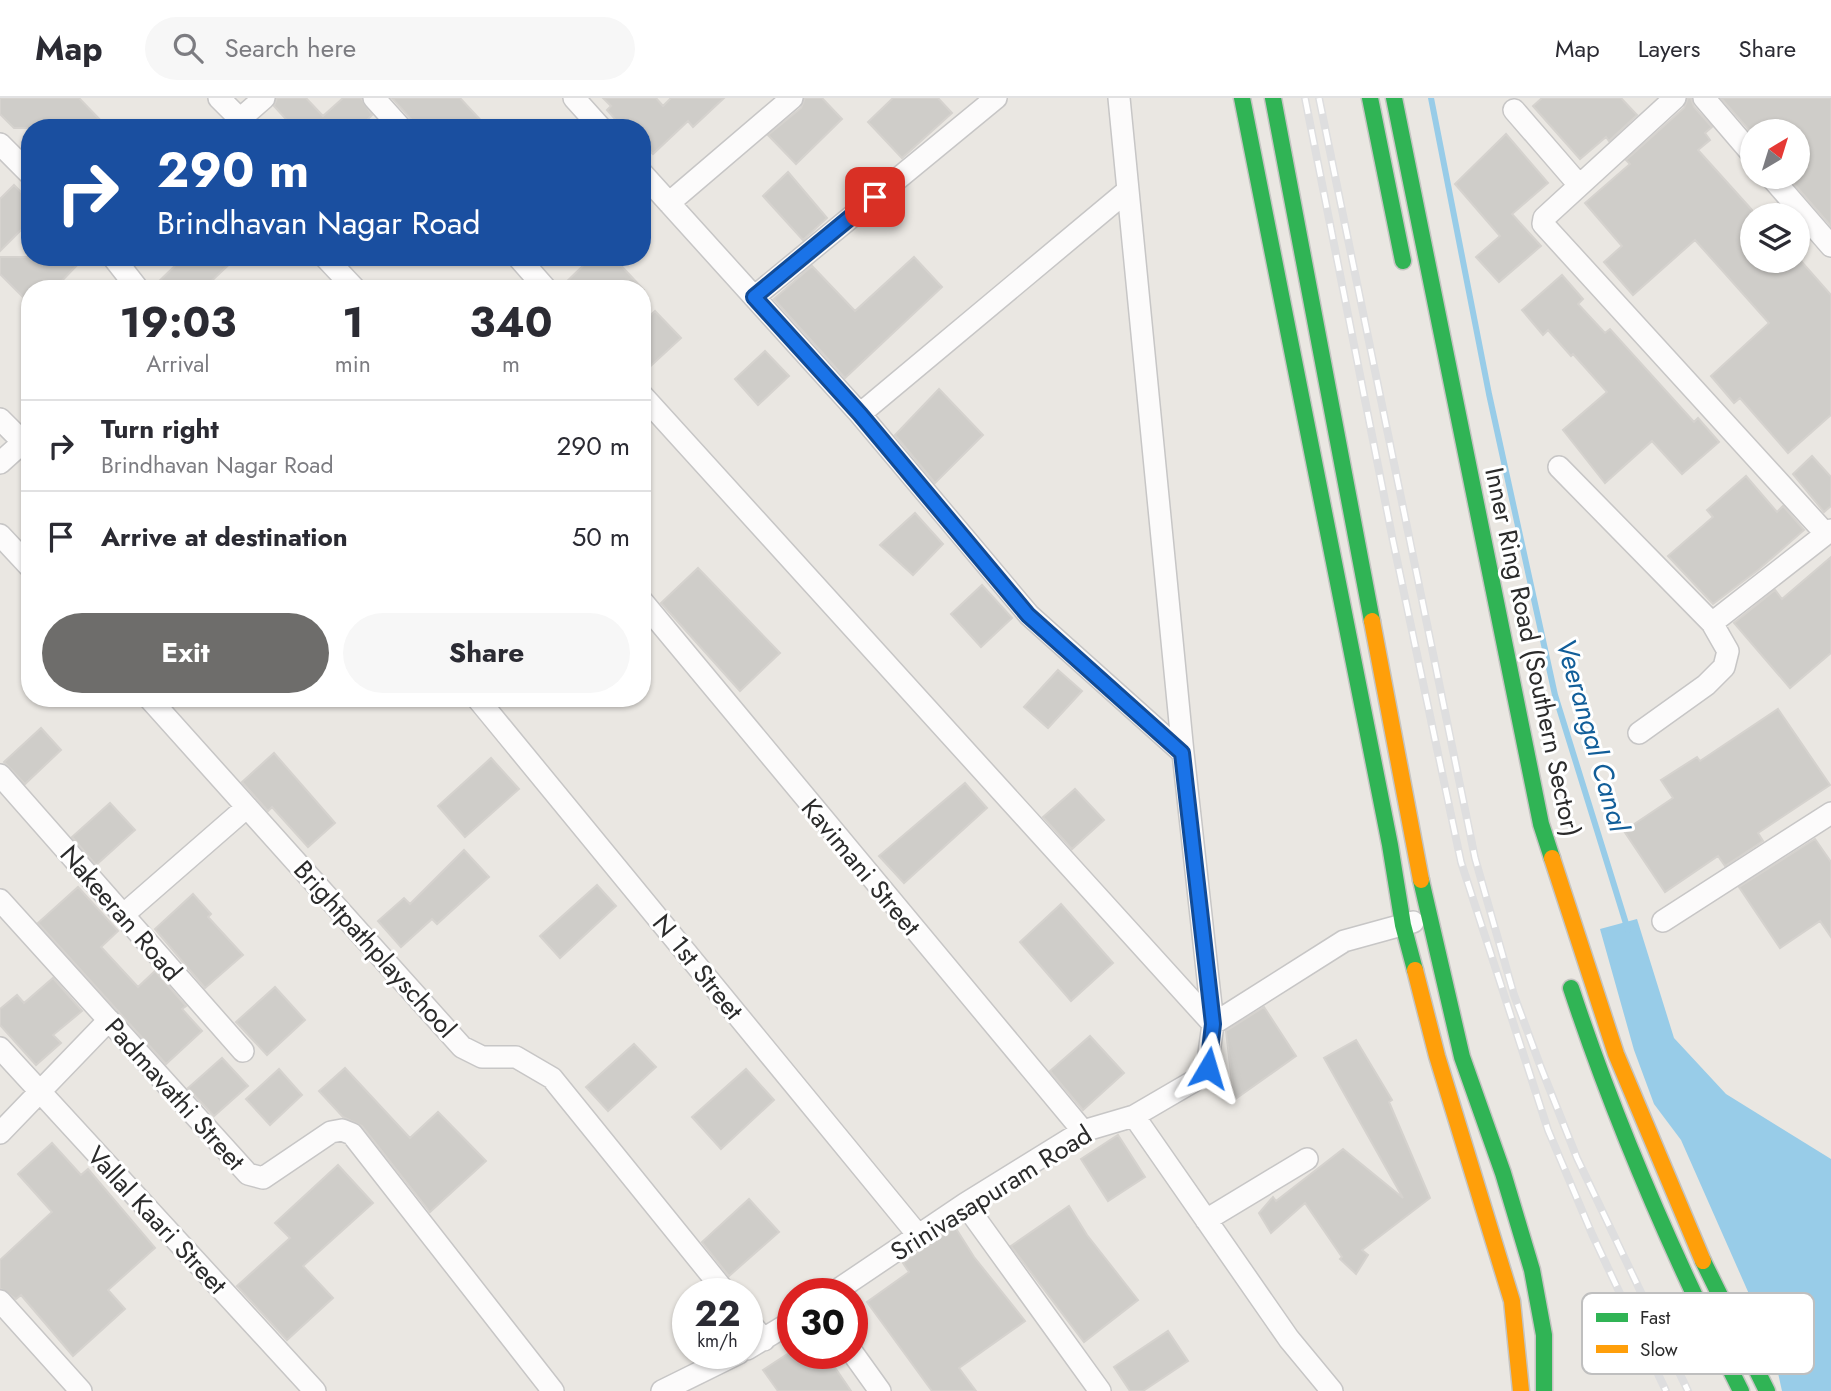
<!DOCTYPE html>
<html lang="en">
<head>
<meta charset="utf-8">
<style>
  body { margin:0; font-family:Jost,sans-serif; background:#f7f7f7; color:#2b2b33; height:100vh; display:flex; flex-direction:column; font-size:26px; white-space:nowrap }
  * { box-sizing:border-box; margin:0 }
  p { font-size:23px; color:#7c7c81 }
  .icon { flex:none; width:38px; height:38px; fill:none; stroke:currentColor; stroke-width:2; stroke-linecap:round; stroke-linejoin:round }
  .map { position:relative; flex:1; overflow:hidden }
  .details { position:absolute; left:21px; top:182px; width:630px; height:427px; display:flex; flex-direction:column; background:#fff; border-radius:28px; box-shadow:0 2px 5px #0004 }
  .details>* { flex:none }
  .guide { position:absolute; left:21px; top:21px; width:630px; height:147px; border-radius:28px; box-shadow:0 2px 5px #0004; background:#1a4fa0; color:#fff; overflow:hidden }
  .needle { width:46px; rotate:38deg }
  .fabs { position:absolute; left:1740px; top:21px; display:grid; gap:14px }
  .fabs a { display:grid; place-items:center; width:70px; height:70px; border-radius:50%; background:#fff; box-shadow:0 2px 5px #0004; font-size:35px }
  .speed { position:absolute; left:672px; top:1180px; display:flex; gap:14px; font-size:35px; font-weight:700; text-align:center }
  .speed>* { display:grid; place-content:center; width:91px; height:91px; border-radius:50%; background:#fff; box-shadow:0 2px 5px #0004; line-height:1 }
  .speed small { font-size:18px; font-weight:400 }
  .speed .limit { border:10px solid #d22; background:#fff; color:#111 }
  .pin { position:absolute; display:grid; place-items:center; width:60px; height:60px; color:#fff; margin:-30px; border-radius:14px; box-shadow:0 4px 10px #0006 }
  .me { position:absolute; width:77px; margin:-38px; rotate:7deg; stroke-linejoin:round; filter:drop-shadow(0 0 5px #0008) }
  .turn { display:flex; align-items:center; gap:24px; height:147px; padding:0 21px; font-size:32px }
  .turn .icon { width:91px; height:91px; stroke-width:2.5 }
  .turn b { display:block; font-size:49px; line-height:60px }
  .eta { display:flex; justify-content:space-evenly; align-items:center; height:119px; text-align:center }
  .eta b { font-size:42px; font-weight:700; line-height:49px }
  .action { display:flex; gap:14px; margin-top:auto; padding:14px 21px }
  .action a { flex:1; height:80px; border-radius:42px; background:#6e6d6b; color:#fff; font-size:28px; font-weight:700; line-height:80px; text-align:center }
  .action a+a { background:#f7f7f7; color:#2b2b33 }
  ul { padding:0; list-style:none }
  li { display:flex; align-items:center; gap:21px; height:91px; padding:0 21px; border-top:2px solid #e1e1e2 }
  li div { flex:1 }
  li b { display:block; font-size:26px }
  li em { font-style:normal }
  header { display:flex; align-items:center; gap:42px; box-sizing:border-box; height:98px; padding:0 35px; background:#fff; border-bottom:2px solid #e1e1e2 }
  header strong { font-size:33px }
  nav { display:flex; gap:38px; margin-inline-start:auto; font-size:24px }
  .search { width:490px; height:63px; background:#f7f7f7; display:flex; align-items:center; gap:18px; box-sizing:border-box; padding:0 24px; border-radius:38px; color:#7c7c81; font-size:26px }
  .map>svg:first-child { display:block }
  .water { fill:#98cce8 }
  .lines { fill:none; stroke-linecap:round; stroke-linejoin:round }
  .stream { stroke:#98cce8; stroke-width:6 }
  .building { fill:#cfcdc9; stroke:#d5d2ce; stroke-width:2 }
  .street-casing { stroke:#c7c6c6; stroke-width:24 }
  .fast-casing { stroke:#c5c4c2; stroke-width:19 }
  .slow-casing { stroke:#c5c4c2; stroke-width:19 }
  .street { stroke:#fcfbfb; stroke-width:21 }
  .fast { stroke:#30b455; stroke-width:16 }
  .slow { stroke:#ff9f0a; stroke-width:16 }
  .rail-casing { stroke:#dededf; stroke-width:8 }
  .rail { stroke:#fff; stroke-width:5; stroke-dasharray:16; stroke-linecap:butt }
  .route-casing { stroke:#114b97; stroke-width:18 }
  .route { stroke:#1a73e8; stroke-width:12 }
  .labels { text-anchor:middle; stroke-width:6; stroke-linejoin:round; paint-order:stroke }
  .street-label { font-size:26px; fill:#2b2b2b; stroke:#fff }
  .water-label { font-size:28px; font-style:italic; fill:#125e99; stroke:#fff }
  .key { fill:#fff; stroke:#bfbfbf; stroke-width:2 }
  .key-label { font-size:19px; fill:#2b2b2b }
</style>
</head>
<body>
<header>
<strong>Map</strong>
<div class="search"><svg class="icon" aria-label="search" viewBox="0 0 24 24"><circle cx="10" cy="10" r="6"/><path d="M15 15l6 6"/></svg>Search here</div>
<nav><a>Map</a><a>Layers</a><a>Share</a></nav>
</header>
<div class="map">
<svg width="1831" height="1293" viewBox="0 0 1831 1293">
  <rect width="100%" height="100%" fill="#eae7e2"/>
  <path class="water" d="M1637,821L1674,940L1726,996L1831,1061V1293H1782L1772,1248L1681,1042L1654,1006L1634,952L1600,831Z"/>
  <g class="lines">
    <path class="stream" d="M1431,0L1489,296L1555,597L1628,832"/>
  </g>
  <path class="building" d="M0,0H79L108,30H14L0,16Z
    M277,0H306L323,18L343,0H361L372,17L359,30H294L274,8Z
    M392,0H460L488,30H414L411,21Z
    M603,0H656L663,8L671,0H724L693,29L688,23L653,56L642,45V30H623L607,12L611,8Z
    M805,0H822L842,21L796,66L768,37L801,10Z
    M893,0H938L952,15L902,60L868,24Z
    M1542,0H1621L1637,17L1609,43L1606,39L1580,61L1533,8Z
    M1688,0H1691L1694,9L1712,29L1705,35L1710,42L1698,52L1752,112V163H1801L1831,197V317L1788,355L1740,300L1734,305L1711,278L1769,225L1695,142L1633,197L1604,164L1622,148L1585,105L1630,66L1626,62L1684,10Z
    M1721,0H1831V128L1788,79H1797V33H1750Z
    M1506,36L1548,85L1512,116L1541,148L1499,184L1476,159L1500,138L1455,86Z
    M788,74L827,120L803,142L763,98Z
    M14,87L30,103V123L0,153V101Z
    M0,159H85L54,191H30V206L0,176Z
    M184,159H237L203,191H151Z
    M592,159H613L643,191H559Z
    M914,159L942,189L845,280L774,201L812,168L855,213Z
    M1562,177L1583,201L1578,206L1605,235L1610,231L1694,324L1698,320L1719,344L1682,376L1652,343L1605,385L1563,332L1607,294L1573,256L1571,258L1548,232L1543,237L1522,212Z
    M655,213L681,240L642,276V225Z
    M765,253L789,278L758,307L735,281Z
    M939,291L983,337L935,385L895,337Z
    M1812,358L1831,379V408L1824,414L1793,376Z
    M1746,378L1777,414L1783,408L1804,432L1758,472L1713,506L1668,458L1713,419L1707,412Z
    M915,415L943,446L913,477L880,447Z
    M1831,459V555L1790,590L1734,525L1775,492L1782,501Z
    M698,470L780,555L740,593L661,505Z
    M982,487L1012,520L981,549L951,516Z
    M1058,572L1082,593L1048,630L1024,609Z
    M1778,611L1830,687L1758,735L1763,743L1725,768L1718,758L1665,794L1624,733L1673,700L1661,682L1697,659L1700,663Z
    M41,630L61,652L25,686L4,664Z
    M274,655L335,725L308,749L272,709L268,713L242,684Z
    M491,660L519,691L465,739L438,708Z
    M965,685L987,710L904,785L879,758Z
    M1075,691L1104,722L1072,751L1043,719Z
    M110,705L135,732L96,767L72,739Z
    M1815,741L1831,764V839L1820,823L1780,850L1739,789Z
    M464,752L489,779L437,826L432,821L401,849L378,823L404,800L410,806Z
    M597,787L616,808L560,860L540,838Z
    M78,789L118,833L101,849L138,889L155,873L186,908L182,911L202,933L166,966L38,825Z
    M193,796L211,816L208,819L243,857L205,890L155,831Z
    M1061,806L1113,865L1071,903L1020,844Z
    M53,880L82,913L53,937L61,945L36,967L0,927V911L17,897L24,905Z
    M275,889L305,922L267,957L236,924Z
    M1264,909L1296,958L1234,1002L1226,933Z
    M1090,938L1124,975L1083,1012L1050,973Z
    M1356,942L1392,1002L1389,1004L1430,1100L1362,1152L1368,1157L1356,1176L1340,1161L1342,1159L1305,1105L1271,1135L1259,1115L1273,1099L1276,1103L1343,1051L1403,1100L1324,960Z
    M634,946L656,969L608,1013L586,989Z
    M222,960L248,988L214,1018L188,990Z
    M345,970L410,1040L438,1014L486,1063L430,1114L362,1028L343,1019L319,993Z
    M279,971L302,997L270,1027L246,1001Z
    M746,971L774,1002L721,1051L692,1019Z
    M1118,1037L1145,1079L1108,1103L1081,1061Z
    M52,1045L81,1077L88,1071L155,1150L108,1192L125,1211L73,1258L21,1197L16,1201L0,1190V1162L52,1114L18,1076Z
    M338,1067L373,1105L303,1168L333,1200L287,1242L237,1188L290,1140L275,1125Z
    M749,1101L779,1134L729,1178L702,1144Z
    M1069,1108L1087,1137L1138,1202L1084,1244L1011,1148Z
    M955,1129L974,1159L1025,1223L959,1270L976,1293H932L867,1204L909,1174L903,1165Z
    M1168,1233L1188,1263L1143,1293H1130L1114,1269Z
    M789,1255H825L851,1293H778L763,1272Z"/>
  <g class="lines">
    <defs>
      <path id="street" d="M219,0L240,21
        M374,0L401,30
        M574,0L601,30
        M1119,0L1183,655
        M1675,0L1544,120L1543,126L1826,436
        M1704,0L1752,56
        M1514,12L1579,87
        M236,30L240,21L264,0
        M0,46L30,76
        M642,75L860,316L1029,517L1183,655L1213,926L1207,970L1194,983L1134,1018L1083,1033L965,1106L833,1195
        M1771,79L1831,148
        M669,105L792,0
        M113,159L138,191
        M325,159L355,191
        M518,159L546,191
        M754,199L996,0
        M642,297L1213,926L1344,843L1413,824
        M860,316L1127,93
        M0,321L23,344
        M0,365L30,338
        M1559,369L1712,525L1831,432
        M0,437L30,469
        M642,503L1083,1033
        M149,600L462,949L482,959H516L552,980L726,1195
        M477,600L918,1137
        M1639,635L1706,587L1724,569L1728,553L1712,525
        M0,677L243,953
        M0,802L248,1076L263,1080L331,1034L342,1032L352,1036L553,1293
        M123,817L247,709
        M1663,823L1831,715
        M0,950L315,1293
        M1134,1018L1289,1241L1332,1293
        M0,1035L109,922
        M965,1106L1100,1293
        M1206,1122L1307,1061
        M0,1203L81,1293
        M747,1221L764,1242
        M747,1251L793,1223
        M852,1254L880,1293
        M662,1293L739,1255"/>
      <path id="fast" d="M1242,0L1390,747L1403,827L1415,872
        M1273,0L1372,523
        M1370,0L1403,163
        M1394,0L1541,726L1552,760
        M1421,782L1462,959L1503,1075L1532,1172L1544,1237V1293
        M1571,890C1617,1029 1675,1162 1741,1293
        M1703,1163L1767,1293"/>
      <path id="slow" d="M1372,523L1421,782
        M1552,760L1616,956L1703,1163
        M1415,872L1437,958L1512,1203L1521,1293"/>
    </defs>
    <use href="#street" class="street-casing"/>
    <use href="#fast" class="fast-casing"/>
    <use href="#slow" class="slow-casing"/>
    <use href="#street" class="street"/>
    <use href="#fast" class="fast"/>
    <use href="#slow" class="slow"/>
    <defs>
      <path id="rail" d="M1305,0L1393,443L1461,764L1548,1032L1592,1136L1666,1293
        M1319,0L1475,760L1514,897L1540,967L1577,1060L1688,1293"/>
    </defs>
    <use href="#rail" class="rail-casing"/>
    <use href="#rail" class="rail"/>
  </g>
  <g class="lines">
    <defs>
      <path id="route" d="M875,99L754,199L860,316L1028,517L1182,655L1213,926L1208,970"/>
    </defs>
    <use href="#route" class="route-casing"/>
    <use href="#route" class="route"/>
  </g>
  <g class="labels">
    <g class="street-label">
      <text transform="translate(1533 554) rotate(78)" y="9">Inner Ring Road (Southern Sector)</text>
      <text transform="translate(861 769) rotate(50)" y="9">Kavimani Street</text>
      <text transform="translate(121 815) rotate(49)" y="9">Nakeeran Road</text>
      <text transform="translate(375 851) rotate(48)" y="9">Brightpathplayschool</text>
      <text transform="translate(698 869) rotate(51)" y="9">N 1st Street</text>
      <text transform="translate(175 996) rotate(48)" y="9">Padmavathi Street</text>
      <text transform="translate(991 1095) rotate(-32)" y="9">Srinivasapuram Road</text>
      <text transform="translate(157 1122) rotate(47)" y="9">Vallal Kaari Street</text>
    </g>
    <g class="water-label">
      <text transform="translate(1593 637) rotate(74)" y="10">Veerangal Canal</text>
    </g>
  </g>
  <rect x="1582" y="1195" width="232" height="81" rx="10" class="key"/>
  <rect x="1596" y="1215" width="32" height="9" fill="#30b455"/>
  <rect x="1596" y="1247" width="32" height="8" fill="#ff9f0a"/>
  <g class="key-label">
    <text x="1640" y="1226">Fast</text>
    <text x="1640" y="1258">Slow</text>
  </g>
</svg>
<div class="fabs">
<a><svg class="needle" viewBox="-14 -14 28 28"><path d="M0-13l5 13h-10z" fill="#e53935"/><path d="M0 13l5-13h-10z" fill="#7c7c81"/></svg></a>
<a><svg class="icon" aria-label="layers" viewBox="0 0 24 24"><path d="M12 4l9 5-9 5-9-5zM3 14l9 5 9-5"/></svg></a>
</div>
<div class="speed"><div>22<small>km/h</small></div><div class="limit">30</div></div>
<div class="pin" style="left:875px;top:99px;background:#d93025"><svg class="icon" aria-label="arrive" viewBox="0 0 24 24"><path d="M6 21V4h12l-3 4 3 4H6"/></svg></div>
<svg class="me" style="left:1208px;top:970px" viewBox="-20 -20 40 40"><path d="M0-17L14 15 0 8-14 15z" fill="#1a73e8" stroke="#fff" stroke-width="4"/></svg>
<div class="guide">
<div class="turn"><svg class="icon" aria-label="right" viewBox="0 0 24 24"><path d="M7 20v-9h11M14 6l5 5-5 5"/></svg><div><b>290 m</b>Brindhavan Nagar Road</div></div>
</div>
<section class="details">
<div class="eta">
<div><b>19:03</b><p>Arrival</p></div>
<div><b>1</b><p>min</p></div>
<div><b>340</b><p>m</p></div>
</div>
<ul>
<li><svg class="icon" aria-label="right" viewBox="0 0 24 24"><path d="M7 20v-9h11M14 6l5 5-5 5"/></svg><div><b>Turn right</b><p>Brindhavan Nagar Road</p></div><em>290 m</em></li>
<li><svg class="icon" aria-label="arrive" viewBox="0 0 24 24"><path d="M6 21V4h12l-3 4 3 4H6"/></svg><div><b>Arrive at destination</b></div><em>50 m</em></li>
</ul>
<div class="action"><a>Exit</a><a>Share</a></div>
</section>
</div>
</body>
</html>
